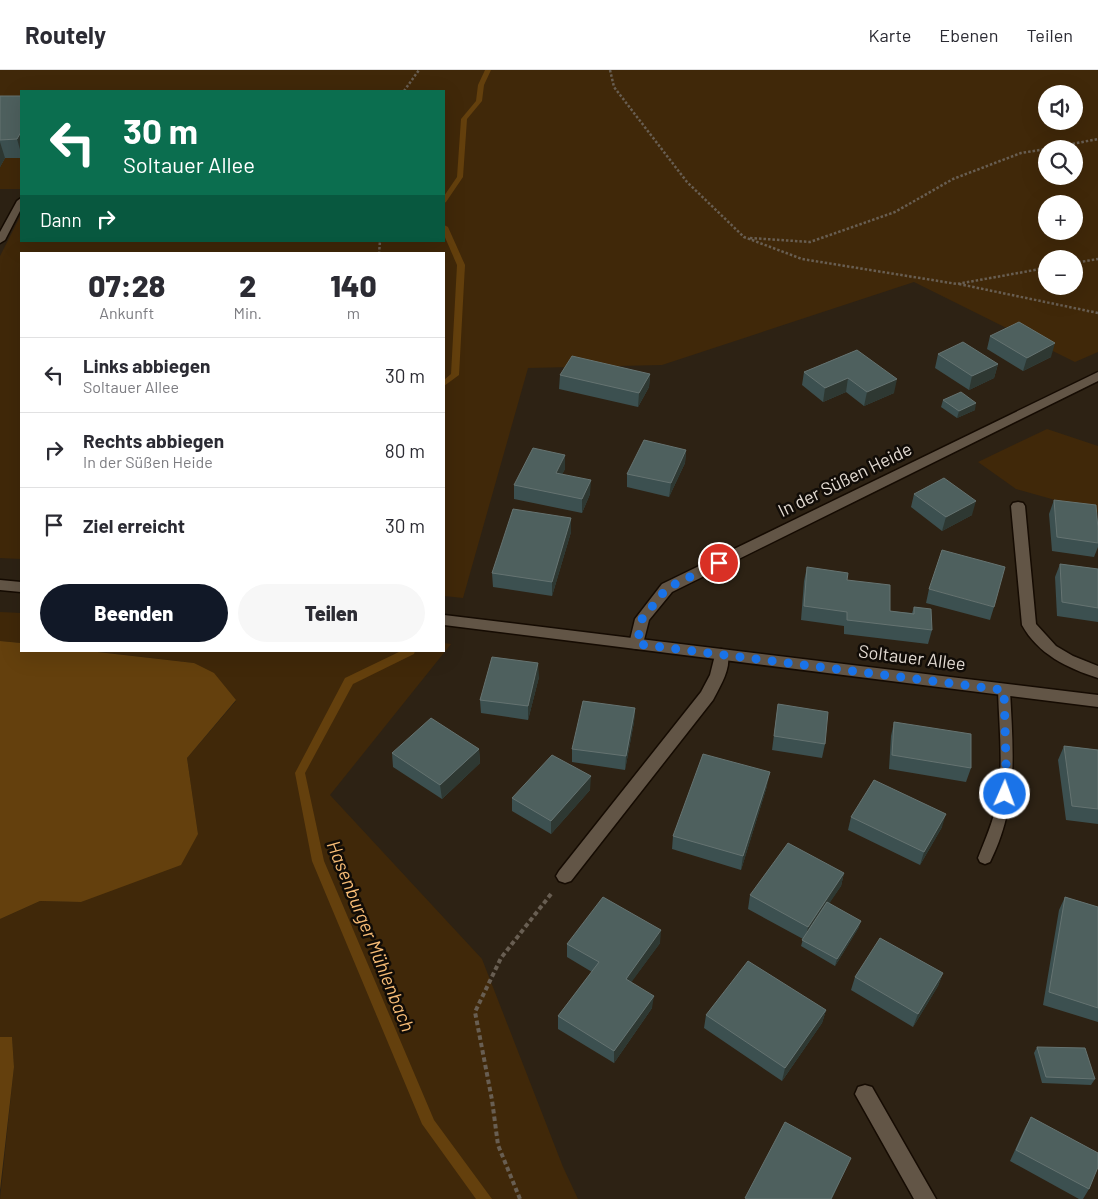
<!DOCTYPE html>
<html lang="de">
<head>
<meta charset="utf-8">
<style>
  body { margin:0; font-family:Barlow,sans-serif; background:#f7f7f7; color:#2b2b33; height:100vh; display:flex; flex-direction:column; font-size:19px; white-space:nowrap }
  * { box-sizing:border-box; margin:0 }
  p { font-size:16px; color:#7c7c81 }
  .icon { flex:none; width:28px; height:28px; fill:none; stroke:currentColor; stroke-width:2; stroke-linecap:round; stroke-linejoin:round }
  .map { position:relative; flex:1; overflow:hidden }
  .side { position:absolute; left:20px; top:182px; width:425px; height:400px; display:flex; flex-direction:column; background:#fff; border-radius:0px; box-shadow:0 5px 20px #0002 }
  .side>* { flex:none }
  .banner { position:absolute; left:20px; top:20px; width:425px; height:152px; border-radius:0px; box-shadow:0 5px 20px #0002; background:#0b6e4f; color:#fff; overflow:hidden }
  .buttons { position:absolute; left:1038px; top:15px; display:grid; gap:10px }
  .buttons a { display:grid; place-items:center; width:45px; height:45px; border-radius:50%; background:#fff; box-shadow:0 5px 20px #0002; font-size:25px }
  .pin { position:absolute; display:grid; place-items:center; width:42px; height:42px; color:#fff; margin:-21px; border:2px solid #fff; border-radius:50%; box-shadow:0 1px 5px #0007 }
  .me { position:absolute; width:55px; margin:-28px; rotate:2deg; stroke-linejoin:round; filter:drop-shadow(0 0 4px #0008) }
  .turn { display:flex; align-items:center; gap:18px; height:105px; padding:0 20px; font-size:22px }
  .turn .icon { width:65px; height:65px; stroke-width:2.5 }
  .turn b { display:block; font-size:35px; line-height:42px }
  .then { display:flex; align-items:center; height:48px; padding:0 20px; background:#0003; gap:10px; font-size:19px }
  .eta { display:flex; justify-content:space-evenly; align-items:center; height:85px; text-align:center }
  .eta b { font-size:30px; font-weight:800; line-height:35px }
  .cta { display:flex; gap:10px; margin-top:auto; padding:10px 20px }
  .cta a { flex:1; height:58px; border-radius:30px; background:#111827; color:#fff; font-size:20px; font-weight:800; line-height:58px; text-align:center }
  .cta a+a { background:#f7f7f7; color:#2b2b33 }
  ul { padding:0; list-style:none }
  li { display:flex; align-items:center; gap:15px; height:75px; padding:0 20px; border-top:1px solid #e1e1e2 }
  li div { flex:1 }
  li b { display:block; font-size:19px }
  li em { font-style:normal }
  header { display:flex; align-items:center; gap:30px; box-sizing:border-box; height:70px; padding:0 25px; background:#fff; border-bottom:1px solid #e1e1e2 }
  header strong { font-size:24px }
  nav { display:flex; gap:28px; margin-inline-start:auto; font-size:18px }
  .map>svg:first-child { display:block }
  .green { fill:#402809; fill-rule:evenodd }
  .water { fill:#64400d }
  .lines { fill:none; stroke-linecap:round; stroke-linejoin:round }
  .stream { fill:#64400d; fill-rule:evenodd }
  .lane-casing { stroke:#150b02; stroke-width:3 }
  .street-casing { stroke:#150b02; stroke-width:3 }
  .secondary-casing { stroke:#150b02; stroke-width:3 }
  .path-far1 { stroke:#685e52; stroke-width:2.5; stroke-dasharray:2.5 2; stroke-linecap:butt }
  .path { stroke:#685e52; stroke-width:4; stroke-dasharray:4.5 3; stroke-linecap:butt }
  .lane { fill:#625546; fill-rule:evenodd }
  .street { fill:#625546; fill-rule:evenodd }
  .secondary { fill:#625546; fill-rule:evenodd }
  .wall { fill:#3c5050 }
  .shaded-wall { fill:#2e3832 }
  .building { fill:#4e605e; stroke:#657371 }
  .route { stroke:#1a73e8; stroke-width:9; stroke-dasharray:0 16.2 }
  .labels { text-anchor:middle; stroke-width:5; stroke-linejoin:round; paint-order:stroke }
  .street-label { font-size:18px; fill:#e4dcd4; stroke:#110c07 }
  .water-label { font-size:19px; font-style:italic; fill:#f7bc76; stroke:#110c07 }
</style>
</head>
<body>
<header>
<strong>Routely</strong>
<nav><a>Karte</a><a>Ebenen</a><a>Teilen</a></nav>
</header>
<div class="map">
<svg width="1098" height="1129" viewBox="0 0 1098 1129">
  <rect width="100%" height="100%" fill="#2d2214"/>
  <path class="green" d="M0,0H1098V282L1075,292L914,212L662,295L528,298L463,528L444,526V184H21V489L0,488V186L21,145V171H444V21H21V119H0ZM1046,24H1074V51H1046ZM1046,79H1074V106H1046ZM1046,134H1074V161H1046ZM1046,189H1074V216H1046Z
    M1047,359L1098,376V442L1016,419L978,392Z
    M0,542L21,543V573L0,571Z
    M444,573L451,574L330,725L482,889L563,1097L578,1129H0L14,997L12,967H0V849L40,831L81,832L198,764L187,688L236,631L194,593L89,581H444Z"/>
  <path class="water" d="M0,571L21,573V581H89L194,593L214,603L236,630L187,688L198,764L181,795L81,832L40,831L0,849Z
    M0,967H12L14,997L0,1120Z"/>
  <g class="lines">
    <path class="stream" d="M485,0H491L484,15L482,31L467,49L463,107L446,132L444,133V126L457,107L461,49L476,31L478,15Z
      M444,155L448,157L465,195L459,305L444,316V310L451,304L457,195L444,165Z
      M401,581H415L414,584L353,614L305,703L324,791L434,1050L492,1129H476L422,1054L312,791L295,703L345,608Z"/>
    <defs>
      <path id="lane" d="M21,128V139L5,170L0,173V162L17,131Z
        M1004,615L1009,617L1010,620C1013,682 1019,734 990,792L985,794L980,792L978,788C985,770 993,752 997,733C1004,696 999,657 998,620L999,617Z"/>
      <path id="street" d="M1098,302V311L672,522L649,550L642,578L637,579L632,578L629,574L635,549L662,514Z
        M1018,432L1023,433L1025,436L1036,554L1056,576L1073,586L1098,596V608C1067,598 1038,584 1022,555L1011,436L1013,433Z
        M721,579L726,581C734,595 719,618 713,630L571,811L565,813L559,811L556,806L559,801L701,622L710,605L716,581Z
        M865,1015L872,1017L936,1129H914L855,1024L858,1017Z"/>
      <path id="secondary" d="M0,510L21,512V522L0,520Z
        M444,545L1098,625V637L444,555Z"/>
    </defs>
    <use href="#lane" class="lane-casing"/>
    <use href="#street" class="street-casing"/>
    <use href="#secondary" class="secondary-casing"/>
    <path class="path-far1" d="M610,0L614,17L687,112L744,167L802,189L957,214L1046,198
      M404,21L419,0
      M1046,79L1098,69
      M750,168L810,172L895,142L953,109L1021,83L1046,79
      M379,184L380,171
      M1074,193L1098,189
      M959,214L1098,243"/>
    <path class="path" d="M520,1129L498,1075L492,1030L475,942L501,888L551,824"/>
    <use href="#lane" class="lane"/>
    <use href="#street" class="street"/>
    <use href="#secondary" class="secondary"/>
  </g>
  <path class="wall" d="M0,26H21V88H5L0,97Z
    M990,266L1051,287L1023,301L987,279Z
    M857,280L894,323L864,336L846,322L823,332L802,315L804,302Z
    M938,284L998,294L994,308L969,320L935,298Z
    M650,304L649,317L638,337L559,319L560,305Z
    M943,330L975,340L957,348L941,337Z
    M686,380L685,393L669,427L627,417V404Z
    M565,399L562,404L590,424L582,443L514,429V415Z
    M914,424L972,445L942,461L911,437Z
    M1054,430L1098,459V477L1094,487L1052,481L1049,444Z
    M571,448V462L552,526L493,517L492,503Z
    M1060,494L1098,499V552L1057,546L1055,507Z
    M807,497L847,510L890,541L912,543L914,537L932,560L928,574L844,564V556L801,550L804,511Z
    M929,519L994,537L990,550L926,533Z
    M539,607L528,650L481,643L480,630Z
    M778,634L825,674L822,688L772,680Z
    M635,638L634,652L625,700L572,692V679Z
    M894,652L971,698L966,712L889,699L891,666Z
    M1064,676L1098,680V754L1066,750L1058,690Z
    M479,679L480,693L442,729L393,697L392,683Z
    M767,716L741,800L672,779L673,766Z
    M590,720L551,764L512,741V728Z
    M851,747L942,757L920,795L848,760Z
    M844,803L841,816L829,833L859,857L835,896L801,876L803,869L748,839L750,825Z
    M1065,827L1098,837V952L1043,935L1059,840Z
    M660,873L631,912L652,938L614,993L558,959V946L592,902L567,887V874Z
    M943,903L938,916L913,957L851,920L855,907Z
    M826,940L822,953L782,1011L704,958L706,945Z
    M1037,977L1095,1009L1091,1015L1042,1013L1034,983Z
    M1031,1047L1089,1119L1083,1129H1079L1010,1091L1025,1058Z"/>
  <path class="shaded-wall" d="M21,62V83L17,69Z
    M0,72L5,88L0,97Z
    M1055,273L1051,287L1023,301L1027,288Z
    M998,294L994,308L969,320L972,306Z
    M650,304L649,317L638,337L639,323Z
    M848,308L846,322L823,332L825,318Z
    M897,309L894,323L864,336L867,322Z
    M976,333L975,340L957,348L959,341Z
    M686,380L685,393L669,427L671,413Z
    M565,385V399L556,417V403Z
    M591,410L590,424L582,443V429Z
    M976,431L972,445L942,461L946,447Z
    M571,448V462L552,526V512Z
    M538,593L539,607L528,650V636Z
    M635,638L634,652L625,700L626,686Z
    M479,679L480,693L442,729L440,715Z
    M770,702L767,716L741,800L743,786Z
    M591,706L590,720L551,764V751Z
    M946,744L942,757L920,795L924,782Z
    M844,803L841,816L805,870L808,857Z
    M861,851L859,857L835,896L837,889Z
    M661,860L660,873L625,921L626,909Z
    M943,903L938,916L913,957L918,944Z
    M654,926L652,938L614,993V981Z
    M826,940L822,953L782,1011L785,998Z
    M851,1088L846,1099L832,1129H831Z"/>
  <path class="building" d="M0,26H21V62L17,69L0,70Z
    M1019,252L1055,273L1027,288L990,266Z
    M963,272L998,294L972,306L938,284Z
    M857,280L897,309L867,322L848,308L825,318L804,302Z
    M572,286L650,304L639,323L560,305Z
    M961,322L976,333L959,341L943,330Z
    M644,370L686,380L671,413L627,404Z
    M533,378L565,385L556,403L591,410L582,429L514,415Z
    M944,408L976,431L946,447L914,424Z
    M1054,430L1096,435L1098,459V473L1057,467Z
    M513,439L571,448L552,512L492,503Z
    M942,480L1005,497L994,537L929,519Z
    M1060,494L1098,499V538L1062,532Z
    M807,497L848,503L847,510L890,515V541L914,544V537L931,539L932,560L847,550V542L804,536Z
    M492,587L538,593L528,636L480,630Z
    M583,631L635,638L626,686L572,679Z
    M778,634L828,642L825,674L774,666Z
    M431,648L479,679L440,715L392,683Z
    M894,652L971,664V698L892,685Z
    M1064,676L1098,680V739L1072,736Z
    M703,684L770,702L743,786L673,766Z
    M552,685L591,706L551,751L512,728Z
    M874,710L946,744L924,782L851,747Z
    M788,773L844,803L808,857L750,825Z
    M603,827L661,860L626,909L654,926L614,981L558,946L599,892L567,874Z
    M1065,827L1098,837V938L1049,922Z
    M827,832L861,851L837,889L802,870Z
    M880,868L943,903L918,944L855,907Z
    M748,891L826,940L785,998L706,945Z
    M1037,977L1085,978L1095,1009L1046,1007Z
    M1031,1047L1098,1083V1097L1089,1119L1016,1080Z
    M785,1052L851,1088L831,1129H747L745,1128Z"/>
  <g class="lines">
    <path class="route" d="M719,493L667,518L642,549L637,574L1004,620L1006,693L1005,724"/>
  </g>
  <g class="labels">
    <g class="street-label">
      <text transform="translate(845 410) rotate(-26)" y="6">In der Süßen Heide</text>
      <text transform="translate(912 588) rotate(7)" y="6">Soltauer Allee</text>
    </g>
    <g class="water-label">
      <text transform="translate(371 866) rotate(68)" y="7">Hasenburger Mühlenbach</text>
    </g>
  </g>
</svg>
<div class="buttons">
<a><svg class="icon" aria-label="sound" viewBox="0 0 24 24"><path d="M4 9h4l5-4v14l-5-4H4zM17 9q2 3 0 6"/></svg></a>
<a><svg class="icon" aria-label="search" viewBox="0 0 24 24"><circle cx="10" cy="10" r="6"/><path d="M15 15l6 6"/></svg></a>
<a>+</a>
<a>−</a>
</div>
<div class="pin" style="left:719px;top:493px;background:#d93025"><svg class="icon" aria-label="arrive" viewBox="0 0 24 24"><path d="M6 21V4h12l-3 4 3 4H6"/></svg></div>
<svg class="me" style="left:1005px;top:724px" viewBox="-20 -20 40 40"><circle r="17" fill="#1a73e8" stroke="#fff" stroke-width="3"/><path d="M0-11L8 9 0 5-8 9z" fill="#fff"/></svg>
<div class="banner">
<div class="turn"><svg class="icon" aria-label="left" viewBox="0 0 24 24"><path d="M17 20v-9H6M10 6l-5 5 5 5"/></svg><div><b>30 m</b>Soltauer Allee</div></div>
<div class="then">Dann<svg class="icon" aria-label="right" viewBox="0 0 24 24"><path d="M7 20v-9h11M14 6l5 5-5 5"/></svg></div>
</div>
<section class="side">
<div class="eta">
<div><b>07:28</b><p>Ankunft</p></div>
<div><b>2</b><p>Min.</p></div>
<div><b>140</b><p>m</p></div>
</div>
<ul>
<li><svg class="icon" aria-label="left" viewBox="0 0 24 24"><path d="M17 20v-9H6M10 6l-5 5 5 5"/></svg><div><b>Links abbiegen</b><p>Soltauer Allee</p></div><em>30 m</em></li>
<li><svg class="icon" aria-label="right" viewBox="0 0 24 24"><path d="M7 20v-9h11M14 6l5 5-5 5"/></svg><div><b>Rechts abbiegen</b><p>In der Süßen Heide</p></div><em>80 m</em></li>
<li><svg class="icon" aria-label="arrive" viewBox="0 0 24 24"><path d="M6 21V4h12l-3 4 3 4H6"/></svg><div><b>Ziel erreicht</b></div><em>30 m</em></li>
</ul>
<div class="cta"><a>Beenden</a><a>Teilen</a></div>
</section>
</div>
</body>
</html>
